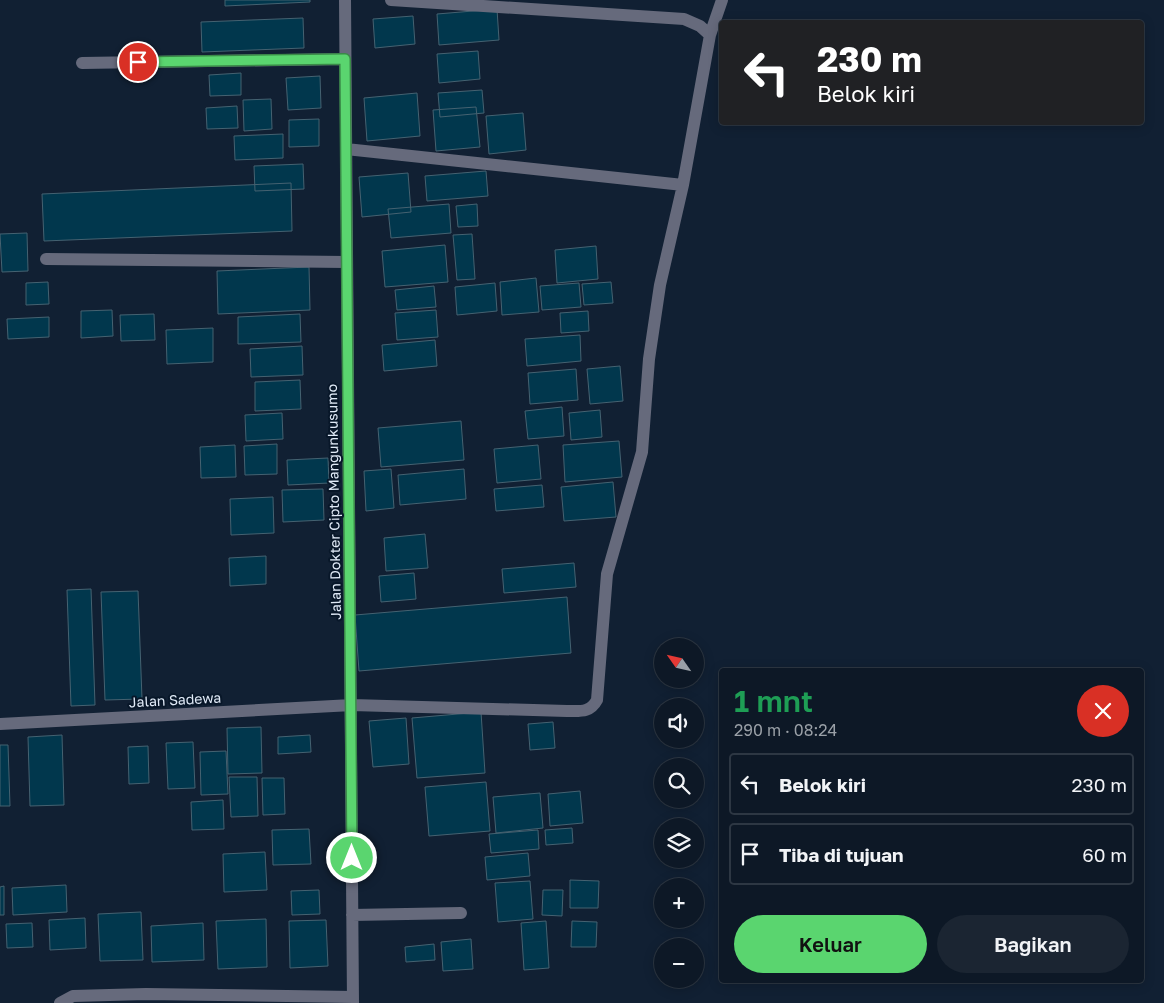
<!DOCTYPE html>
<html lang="id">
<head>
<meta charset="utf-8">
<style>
  body { margin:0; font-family:"Golos Text",sans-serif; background:#1b2532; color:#f1f3f6; height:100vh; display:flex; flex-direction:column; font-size:19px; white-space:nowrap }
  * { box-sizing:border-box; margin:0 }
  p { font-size:16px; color:#9aa0a7 }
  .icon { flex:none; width:28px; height:28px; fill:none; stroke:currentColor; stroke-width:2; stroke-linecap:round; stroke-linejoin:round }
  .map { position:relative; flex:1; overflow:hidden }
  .sheet { position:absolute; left:719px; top:668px; width:425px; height:315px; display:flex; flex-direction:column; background:#0d1826; border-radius:5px; box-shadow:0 2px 12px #0003,0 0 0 1px #2d3743 }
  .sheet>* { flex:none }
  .guide { position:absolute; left:719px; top:20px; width:425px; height:105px; border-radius:5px; box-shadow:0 2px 12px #0003,0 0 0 1px #2d3743; background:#202124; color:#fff; overflow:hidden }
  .needle { width:32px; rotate:304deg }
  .buttons { position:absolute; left:654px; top:638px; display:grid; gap:10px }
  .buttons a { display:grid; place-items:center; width:50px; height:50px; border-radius:50%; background:#0d1826; box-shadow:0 2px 12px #0003,0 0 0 1px #2d3743; font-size:25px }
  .pin { position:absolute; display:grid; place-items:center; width:42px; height:42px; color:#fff; margin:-21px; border:2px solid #fff; border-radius:50%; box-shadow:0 1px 5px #0007 }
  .me { position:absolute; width:55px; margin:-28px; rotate:0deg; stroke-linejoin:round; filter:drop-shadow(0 0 4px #0008) }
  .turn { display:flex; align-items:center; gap:18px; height:105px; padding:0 15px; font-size:22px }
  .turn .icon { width:65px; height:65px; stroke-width:2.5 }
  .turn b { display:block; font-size:35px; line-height:42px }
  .round { display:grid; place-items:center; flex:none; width:52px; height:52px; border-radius:26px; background:#1b2532 }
  .head { display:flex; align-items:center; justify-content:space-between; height:85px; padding:0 15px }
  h1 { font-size:30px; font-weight:600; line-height:38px; color:#1e9e55 }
  .primary-button { display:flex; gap:10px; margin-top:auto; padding:10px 15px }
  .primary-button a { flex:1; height:58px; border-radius:30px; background:#5ad56f; color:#111; font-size:20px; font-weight:600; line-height:58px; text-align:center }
  .primary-button a+a { background:#1b2532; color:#f1f3f6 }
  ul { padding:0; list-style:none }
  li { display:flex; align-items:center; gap:15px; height:62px; margin:0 10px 8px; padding:0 5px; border:2px solid #2d3743; border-radius:5px }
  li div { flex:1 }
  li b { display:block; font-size:19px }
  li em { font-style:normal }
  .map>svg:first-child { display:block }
  .building { fill:#01374d; stroke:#456271 }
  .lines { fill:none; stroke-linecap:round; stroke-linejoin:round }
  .minor { stroke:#666a7c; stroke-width:12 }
  .route-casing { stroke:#3a8a48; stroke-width:12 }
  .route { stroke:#5ad56f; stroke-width:9 }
  .labels { text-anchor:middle; stroke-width:4; stroke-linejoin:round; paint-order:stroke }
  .street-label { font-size:14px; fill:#e0eaf7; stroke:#081729 }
</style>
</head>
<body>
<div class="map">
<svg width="1164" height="1003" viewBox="0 0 1164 1003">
  <rect width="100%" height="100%" fill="#112033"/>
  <path class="building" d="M225,0H310V2L225,6Z
    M497,9L499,40L439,45L437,14Z
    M413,16L415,44L375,48L373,19Z
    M303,18L304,48L202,52L201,22Z
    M478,51L480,79L439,83L437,54Z
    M241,73V95L210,96L209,75Z
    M320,76L321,108L288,110L286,78Z
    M482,90L484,113L440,117L438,93Z
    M417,93L420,136L367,141L364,98Z
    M271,99L272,129L244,131L243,100Z
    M237,106L238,128L207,129L206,108Z
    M476,107L480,147L436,151L433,110Z
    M523,113L526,150L489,154L486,116Z
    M319,119V146L289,147V120Z
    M283,134V158L235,160L234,136Z
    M303,164L304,189L255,191L254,166Z
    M486,171L488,196L427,201L425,176Z
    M408,173L411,212L362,217L359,177Z
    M291,183L292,231L44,241L42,194Z
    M449,204L451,233L391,238L388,209Z
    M477,204L478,226L458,227L456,206Z
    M27,233L28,271L2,272L0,234Z
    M472,234L475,279L457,280L453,235Z
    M445,245L448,282L385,287L382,251Z
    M596,246L598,279L557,283L555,250Z
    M309,267L310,310L218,314L217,271Z
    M536,278L539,312L502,315L500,282Z
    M48,282L49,304L26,305V283Z
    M611,282L613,303L584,305L582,284Z
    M495,283L497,311L457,315L455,287Z
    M579,283L581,307L542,310L540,286Z
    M434,286L436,307L397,310L395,290Z
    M112,310L113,336L81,338V311Z
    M436,310L438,337L397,340L395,313Z
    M588,311L589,331L561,333L560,313Z
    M154,314L155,340L121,341L120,315Z
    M300,314L301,342L238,344V317Z
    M49,317V337L8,339L7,319Z
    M213,328V362L167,364L166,330Z
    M580,335L581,361L527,366L525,339Z
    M435,340L437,366L384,371L382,345Z
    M302,346L303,375L251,377L250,349Z
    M620,366L623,401L590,404L587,369Z
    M576,369L578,400L530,404L528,373Z
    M300,380L301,409L255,411V382Z
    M562,407L564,436L528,439L525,411Z
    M600,410L602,437L571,440L569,413Z
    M282,413L283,439L246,441L245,415Z
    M461,421L464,460L381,467L378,428Z
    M619,441L622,477L565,482L563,445Z
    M277,444V474L245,475L244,446Z
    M235,445L236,477L201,478L200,447Z
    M538,445L541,479L497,483L494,449Z
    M328,458L329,483L288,485L287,460Z
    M391,469L394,508L366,511L364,471Z
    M464,469L466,499L400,505L398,475Z
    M613,482L616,517L564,521L561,487Z
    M542,485L544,507L496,511L494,489Z
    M323,489L324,520L283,522L282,490Z
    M273,497L274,533L231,535L230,499Z
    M425,534L428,568L386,571L384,538Z
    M266,556V584L230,586L229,558Z
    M574,563L576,587L504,593L502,569Z
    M414,573L416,599L381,602L379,576Z
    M91,589L95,705L71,706L67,590Z
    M138,591L142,699L105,700L101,592Z
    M567,597L571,653L359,671L355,615Z
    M481,712L485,773L417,778L412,718Z
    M406,718L409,764L373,767L369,721Z
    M553,722L555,748L530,750L528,724Z
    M261,727L262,773L228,774L227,728Z
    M62,735L64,805L30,806L28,737Z
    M310,735L311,752L278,754V737Z
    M193,742L195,788L168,789L166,743Z
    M0,745H8L10,806H0Z
    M148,746L149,783L129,784L128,747Z
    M226,751L228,794L201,795L200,752Z
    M229,777H257L258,816L231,817Z
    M262,778H284L285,814L263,815Z
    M486,782L490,831L429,836L425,787Z
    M580,791L583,823L550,826L548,794Z
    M540,793L543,828L496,833L493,797Z
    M223,800L224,829L192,830L191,802Z
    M572,828L573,843L546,845L545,830Z
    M309,829L311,864L273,865L272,830Z
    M538,830L539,849L491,853L489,834Z
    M265,852L267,890L224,892L223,854Z
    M528,853L530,876L487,880L485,857Z
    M570,880L599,881L598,908H570Z
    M530,881L533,919L498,922L495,883Z
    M66,885L67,912L13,915L12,888Z
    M4,886V915H0V887Z
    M319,890L320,914L292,915L291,891Z
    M543,890H563L562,916L542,915Z
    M141,912L143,960L100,961L98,914Z
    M85,918L86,948L50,950L49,920Z
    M266,919L267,967L218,969L216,921Z
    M326,920L328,966L290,968L289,921Z
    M546,921L549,968L524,970L521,923Z
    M572,921L597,922L596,947H571Z
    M32,923L33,947L7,948L6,924Z
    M203,923L204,960L152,962L151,926Z
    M471,939L473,969L443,971L441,942Z
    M434,944L435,960L406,962L405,947Z"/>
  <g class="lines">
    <path class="minor" d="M345,0L353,1003
      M391,0L684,19L700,26L710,35
      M82,63L345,59
      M346,149L683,185
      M46,259L346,262
      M0,724L352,705L567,711C580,711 590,713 597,700L607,574L642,452L649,359L660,285L683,185L710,35L722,0
      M352,915L461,913
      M60,1003L73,996L146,994L353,997"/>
  </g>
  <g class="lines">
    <defs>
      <path id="route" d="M138,62L345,59L352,858"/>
    </defs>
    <use href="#route" class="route-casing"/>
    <use href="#route" class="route"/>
  </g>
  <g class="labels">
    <g class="street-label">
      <text transform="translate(334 502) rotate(-91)" y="5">Jalan Dokter Cipto Mangunkusumo</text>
      <text transform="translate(175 700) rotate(-3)" y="5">Jalan Sadewa</text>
    </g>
  </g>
</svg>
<div class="buttons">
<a><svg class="needle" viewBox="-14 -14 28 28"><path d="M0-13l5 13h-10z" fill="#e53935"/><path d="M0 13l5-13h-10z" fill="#9aa0a7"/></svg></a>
<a><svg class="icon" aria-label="sound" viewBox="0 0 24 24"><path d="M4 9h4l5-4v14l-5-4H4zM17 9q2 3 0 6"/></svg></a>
<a><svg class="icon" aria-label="search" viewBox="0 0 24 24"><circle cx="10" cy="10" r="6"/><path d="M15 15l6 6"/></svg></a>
<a><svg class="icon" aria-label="layers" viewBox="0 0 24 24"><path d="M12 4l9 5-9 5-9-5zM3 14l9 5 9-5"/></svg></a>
<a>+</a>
<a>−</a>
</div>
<div class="pin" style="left:138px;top:62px;background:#d93025"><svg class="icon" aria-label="arrive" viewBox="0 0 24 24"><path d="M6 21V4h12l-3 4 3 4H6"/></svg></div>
<svg class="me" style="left:352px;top:858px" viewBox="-20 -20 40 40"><circle r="17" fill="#5ad56f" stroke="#fff" stroke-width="3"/><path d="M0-11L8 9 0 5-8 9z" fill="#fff"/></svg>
<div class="guide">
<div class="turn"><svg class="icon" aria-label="left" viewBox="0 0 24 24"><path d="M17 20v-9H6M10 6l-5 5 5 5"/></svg><div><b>230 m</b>Belok kiri</div></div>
</div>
<section class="sheet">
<div class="head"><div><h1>1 mnt</h1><p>290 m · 08:24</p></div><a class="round" style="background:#d93025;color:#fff"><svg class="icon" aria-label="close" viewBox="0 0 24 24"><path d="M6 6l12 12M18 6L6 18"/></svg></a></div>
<ul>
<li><svg class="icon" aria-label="left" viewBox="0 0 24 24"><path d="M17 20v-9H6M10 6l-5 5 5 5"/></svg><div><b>Belok kiri</b></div><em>230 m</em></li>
<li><svg class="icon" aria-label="arrive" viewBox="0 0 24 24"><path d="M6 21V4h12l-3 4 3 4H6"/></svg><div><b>Tiba di tujuan</b></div><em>60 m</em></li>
</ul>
<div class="primary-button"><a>Keluar</a><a>Bagikan</a></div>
</section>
</div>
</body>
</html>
